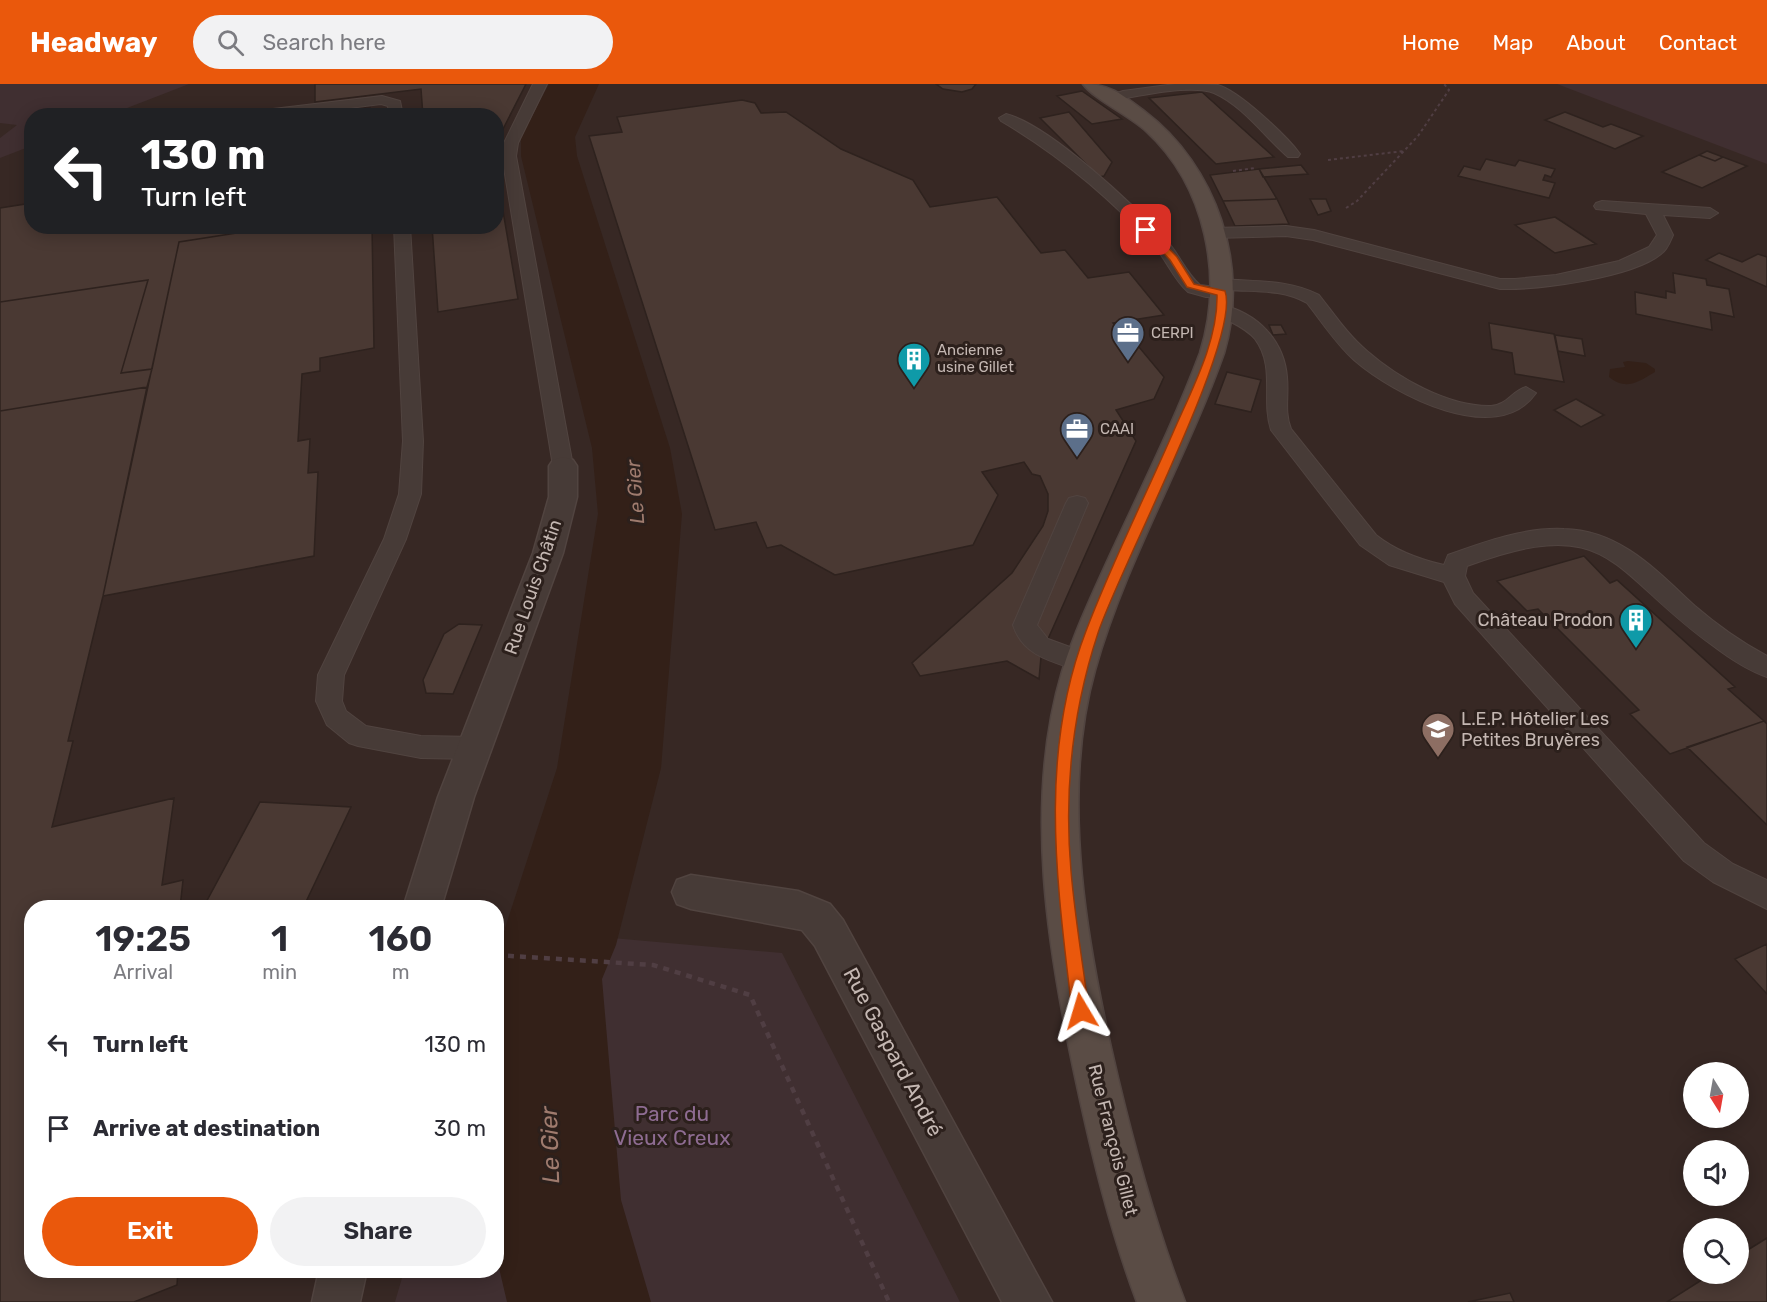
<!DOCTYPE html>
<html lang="en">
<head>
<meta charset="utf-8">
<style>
  body { margin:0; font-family:Rubik,sans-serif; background:#f2f2f3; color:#2b2b33; height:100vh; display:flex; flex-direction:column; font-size:22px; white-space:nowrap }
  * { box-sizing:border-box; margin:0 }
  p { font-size:20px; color:#7c7c81 }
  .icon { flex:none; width:33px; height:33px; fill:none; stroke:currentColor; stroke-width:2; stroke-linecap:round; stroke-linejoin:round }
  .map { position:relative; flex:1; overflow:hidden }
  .panel { position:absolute; left:24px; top:816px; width:480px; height:378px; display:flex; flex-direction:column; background:#fff; border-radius:24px; box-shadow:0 3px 15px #0003 }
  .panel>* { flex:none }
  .guide { position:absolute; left:24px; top:24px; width:480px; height:126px; border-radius:24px; box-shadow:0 3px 15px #0003; background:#202124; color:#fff; overflow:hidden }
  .needle { width:39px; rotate:169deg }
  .buttons { position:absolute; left:1683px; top:978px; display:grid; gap:12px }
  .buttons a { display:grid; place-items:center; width:66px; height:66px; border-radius:50%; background:#fff; box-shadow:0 3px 15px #0003; font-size:30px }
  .pin { position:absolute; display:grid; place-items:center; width:51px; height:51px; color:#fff; margin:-26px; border-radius:12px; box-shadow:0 3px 9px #0006 }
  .me { position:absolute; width:66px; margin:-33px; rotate:353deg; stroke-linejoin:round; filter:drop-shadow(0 0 4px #0008) }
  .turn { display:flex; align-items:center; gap:21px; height:126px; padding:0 18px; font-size:27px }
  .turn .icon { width:78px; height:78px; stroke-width:2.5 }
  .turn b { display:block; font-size:42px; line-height:51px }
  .eta { display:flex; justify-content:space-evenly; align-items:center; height:102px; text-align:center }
  .eta b { font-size:36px; font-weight:600; line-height:42px }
  .cta { display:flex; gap:12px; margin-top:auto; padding:12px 18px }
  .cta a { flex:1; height:69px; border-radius:36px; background:#ea580c; color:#fff; font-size:24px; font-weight:600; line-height:69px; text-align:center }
  .cta a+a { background:#f2f2f3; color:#2b2b33 }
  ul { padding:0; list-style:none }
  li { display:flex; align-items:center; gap:18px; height:84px; padding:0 18px }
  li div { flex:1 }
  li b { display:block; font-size:22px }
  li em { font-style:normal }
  header { display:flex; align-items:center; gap:36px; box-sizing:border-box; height:84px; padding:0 30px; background:#ea580c; color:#fff }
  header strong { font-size:28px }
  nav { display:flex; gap:33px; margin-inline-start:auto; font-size:21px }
  .search { width:420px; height:54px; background:#f2f2f3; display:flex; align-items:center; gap:15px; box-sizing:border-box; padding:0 21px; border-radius:33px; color:#7c7c81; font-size:22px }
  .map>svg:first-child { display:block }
  .green { fill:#402f31 }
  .water { fill:#332018 }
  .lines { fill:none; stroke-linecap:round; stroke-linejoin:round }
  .river { fill:#332018; fill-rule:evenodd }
  .building { fill:#4a3933; stroke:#2e221e; stroke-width:1.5 }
  .lane-casing { stroke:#514440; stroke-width:2 }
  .street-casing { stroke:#514440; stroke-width:3 }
  .secondary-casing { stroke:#514440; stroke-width:3 }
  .path-far1 { stroke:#503e43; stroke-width:2; stroke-dasharray:3 3; stroke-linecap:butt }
  .path { stroke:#503e43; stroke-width:4.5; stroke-dasharray:6 6; stroke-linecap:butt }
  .lane { fill:#473b37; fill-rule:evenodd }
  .street { fill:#473b37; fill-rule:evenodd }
  .secondary { fill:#5a4c45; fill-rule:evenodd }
  .route { fill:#ea580c; stroke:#983908; stroke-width:1.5 }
  .labels { text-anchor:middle; stroke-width:6; stroke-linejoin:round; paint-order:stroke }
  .far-poi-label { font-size:15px; fill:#c4b7b2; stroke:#2c201c; text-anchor:start }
  .street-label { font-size:18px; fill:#c4b7b2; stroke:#2c201c }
  .poi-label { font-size:18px; fill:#c4b7b2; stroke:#2c201c; text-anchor:end }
  .water-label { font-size:20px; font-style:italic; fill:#9f7b6e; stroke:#2c201c }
  .near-street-label { font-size:21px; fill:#c4b7b2; stroke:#2c201c }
  .near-park-label { font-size:21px; fill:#8e6c92; stroke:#2c201c }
  .near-water-label { font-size:24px; font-style:italic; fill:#9f7b6e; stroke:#2c201c }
</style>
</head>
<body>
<header>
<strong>Headway</strong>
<div class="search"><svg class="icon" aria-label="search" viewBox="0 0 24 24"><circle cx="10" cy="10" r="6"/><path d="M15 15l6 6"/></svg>Search here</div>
<nav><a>Home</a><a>Map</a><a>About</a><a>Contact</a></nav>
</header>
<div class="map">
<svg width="1767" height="1218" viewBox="0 0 1767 1218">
  <rect width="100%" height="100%" fill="#372824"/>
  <path class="green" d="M0,0H189L109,31L32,32L31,62L0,74V54L17,41L0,39Z
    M1557,0H1767V80Z
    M499,844L782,869L960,1218H395L404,1187L496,1186V854Z"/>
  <path class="water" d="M1628,277L1646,279L1655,285V288C1638,298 1626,307 1609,293L1610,285L1625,283L1623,278Z"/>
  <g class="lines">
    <path class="river" d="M549,0H599L575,53L577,72L670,364L682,430L661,684L616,861L602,895L621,1116L651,1218H507L496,1171V872L557,684L598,430L592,364L521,72V53Z"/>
  </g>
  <path class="building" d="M315,0H526L502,47H496V32H423L421,5L315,18Z
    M936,0H976L972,5L962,8L943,5Z
    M1082,7L1122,35L1092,40L1057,12Z
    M1202,8L1274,73L1216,80L1149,14Z
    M742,16L755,19L761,29L786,28L841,65L913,96L930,123L997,113L1041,169L1065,166L1088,194L1129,188L1164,231L1113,239L1128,258L1134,257L1164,293L1154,315L1116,326L1136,357L1044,564L1041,573L1039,595L1007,577L920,592L912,579L1012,489L1043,442L1048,427V410L1040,392L1032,390L1024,378L982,388L998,411L973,461L835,491L781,461L767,464L756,438L715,446L589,52L622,48L617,33Z
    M370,23V32H299Z
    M1069,28L1112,78L1104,92L1099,93L1040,34Z
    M1565,28L1603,43L1611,40L1643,52L1615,65L1545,36Z
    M1707,67L1723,73L1715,77L1699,71Z
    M1699,71L1715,77L1723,73L1747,82L1702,104L1662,88Z
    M1486,75L1515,82L1519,76L1555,85L1551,93L1545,91L1543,96L1555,99L1549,114L1458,92L1464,82L1480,86Z
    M1301,81L1308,90L1263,93L1259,85Z
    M1259,85L1277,115L1223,117L1210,91Z
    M496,86L518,215L438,228L432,142H496Z
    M1277,115L1289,140L1235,142L1223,117Z
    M1310,115H1326L1331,127L1318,131Z
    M32,119V142H281L179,158L152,285L121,289L148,196L0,218V124Z
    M1555,133L1596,160L1555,169L1515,141Z
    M281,142H372L374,264L320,274V287L302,290L298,357L310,355L308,389L318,388L314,472L103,512L179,158Z
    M1719,169L1742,178L1758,170L1767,173V203L1706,176Z
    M1673,189L1706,195L1707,201L1729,205L1734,233L1710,228L1712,246L1636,230L1635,208L1666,214V207L1675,209Z
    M148,196L121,289L152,285L147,303L0,327V218Z
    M1489,239L1554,250L1564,298L1515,290L1512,269L1492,265Z
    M1269,241H1281L1286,250L1273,251Z
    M1555,251L1582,255L1585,272L1558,267Z
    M1227,288L1261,296L1251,328L1215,320Z
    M147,303L103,512L68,657H73L52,743L174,714L162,801L183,796L180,824H32V1186H178L177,1201L134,1218H0V327Z
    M1576,315L1604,331L1581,343L1554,326Z
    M1584,472L1610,499L1617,496L1735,603L1728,605L1764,637L1670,670L1630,630L1639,626L1538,525L1527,527L1497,497Z
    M459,540L482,541L453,610L426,609L423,596L444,550Z
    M1764,637L1767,640V741L1687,663Z
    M260,718L351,723L303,824H203Z
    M1767,860V910L1735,875Z
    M1767,1154V1218H1667L1711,1190H1738V1172Z
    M1510,1209L1514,1218H1468Z"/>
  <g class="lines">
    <defs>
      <path id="lane" d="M533,0H547L518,59L516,72L573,382L570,387H556L553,382L502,72L504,59Z
        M1175,0C1188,0 1205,0 1218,1C1239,7 1287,52 1300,70L1298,73H1288C1265,53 1242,21 1214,9C1191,0 1137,12 1112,17L1105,13L1123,7Z
        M382,12L400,17L403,32H389L388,22L381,20L286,32H240L247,28Z
        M1006,30C1050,41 1135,122 1167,157C1179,170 1186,189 1200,201L1216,203L1213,200L1216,196L1222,195C1255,198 1289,195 1319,211C1334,230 1348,251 1367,267C1398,294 1448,323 1491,322C1507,321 1512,307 1526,303L1536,309C1497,365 1393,310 1354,276C1336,260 1322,238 1307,219C1282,205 1256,208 1229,206L1231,209L1228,213H1206L1188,208C1174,196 1167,177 1155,163C1110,114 1059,71 1001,37L999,34Z
        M1602,117L1710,124L1718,129L1710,134L1663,131L1673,151C1670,158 1667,166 1661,170C1632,194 1538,206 1500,205L1313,156L1286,152L1214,154L1206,149L1214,144L1286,142L1314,146L1500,195H1515L1556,191L1619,177L1649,163L1657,151L1646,130L1596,125L1594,122L1596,119Z
        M394,142H410L423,357L421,410L406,455L344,591L342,617L346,627L366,642L421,652L475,653L484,656L488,664L484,672L475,675L421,674L358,662L349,659L327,641L316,617L318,591L384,455L399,410L403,357Z
        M1222,221C1257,229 1284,256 1287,293C1289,311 1284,328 1291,345L1376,451C1396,467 1418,475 1444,481L1448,471C1484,458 1525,443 1564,445C1620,446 1657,487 1695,522C1717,541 1741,558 1767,572V593C1747,586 1729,574 1712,561C1608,486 1613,428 1467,482L1465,492L1473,509L1704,759L1733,780L1767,796V825L1713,798L1684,777L1455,520L1444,498L1389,481L1360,461L1271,346C1261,316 1276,283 1255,255C1243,240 1219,235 1213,226Z
        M1077,412L1085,414L1088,419L1037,541L1048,555L1092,571L1095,578L1092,585L1083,588C1054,578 1023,573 1013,541L1066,419L1069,414Z"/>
      <path id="street" d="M563,373L573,376L577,382V413L563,469L474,713L441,824H403L438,713L533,469L549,413V382L553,376Z
        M691,791L798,807L830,820L843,836L1052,1218H1002L815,862L802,846L691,825L677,820L672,808L677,796Z
        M319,1186H367L360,1218H312Z"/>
      <path id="secondary" d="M1083,0C1110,0 1123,11 1144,27C1217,82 1250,182 1224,269C1186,376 1126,476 1095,586C1059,714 1088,868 1118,994C1136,1070 1157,1145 1185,1218H1137C1110,1146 1092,1072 1076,997C1048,867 1023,719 1062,588C1073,552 1089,517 1105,482C1137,412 1173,341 1200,269C1224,193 1206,102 1146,47C1130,32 1094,15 1083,0Z"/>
    </defs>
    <use href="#lane" class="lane-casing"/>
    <use href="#street" class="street-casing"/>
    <use href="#secondary" class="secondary-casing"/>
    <path class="path-far1" d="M1328,76L1404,67
      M1233,87L1255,84
      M1346,124L1357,117L1418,52L1449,6L1444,0"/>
    <path class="path" d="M496,871L653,881L750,911L889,1218"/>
    <use href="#lane" class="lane"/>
    <use href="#street" class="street"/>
    <use href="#secondary" class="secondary"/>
  </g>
  <path class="route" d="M1143,144H1149L1177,173L1194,200L1225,207C1242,254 1118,487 1098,549C1073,625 1064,707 1071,787C1075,834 1083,881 1089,927L1087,933L1081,935L1075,933L1072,927C1057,799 1038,671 1086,547C1112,478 1146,411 1175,344C1193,303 1218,256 1217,211L1187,203L1170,176L1143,147Z"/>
  <defs>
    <symbol id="office-pin" viewBox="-11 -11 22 30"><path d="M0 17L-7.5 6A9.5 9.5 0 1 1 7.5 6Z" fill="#5c6f8a" stroke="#2c201c"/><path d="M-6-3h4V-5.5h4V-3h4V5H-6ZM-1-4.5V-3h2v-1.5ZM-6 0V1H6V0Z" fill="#fff"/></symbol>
    <symbol id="building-pin" viewBox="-11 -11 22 30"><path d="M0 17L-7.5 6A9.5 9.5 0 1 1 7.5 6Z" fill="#0f9aa8" stroke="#2c201c"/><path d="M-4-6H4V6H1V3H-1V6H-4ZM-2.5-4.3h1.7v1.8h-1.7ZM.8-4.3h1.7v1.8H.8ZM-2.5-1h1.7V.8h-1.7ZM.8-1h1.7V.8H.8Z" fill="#fff"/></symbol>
    <symbol id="school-pin" viewBox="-11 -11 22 30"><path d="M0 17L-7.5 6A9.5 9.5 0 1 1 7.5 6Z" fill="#8d6e63" stroke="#2c201c"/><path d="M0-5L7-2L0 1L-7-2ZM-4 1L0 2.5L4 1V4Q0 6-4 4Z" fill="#fff"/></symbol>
  </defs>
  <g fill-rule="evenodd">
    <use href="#office-pin" x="1109" y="230" width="38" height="52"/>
    <use href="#building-pin" x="895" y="256" width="38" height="52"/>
    <use href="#office-pin" x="1058" y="326" width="38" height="52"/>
    <use href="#building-pin" x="1617" y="517" width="38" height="52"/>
    <use href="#school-pin" x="1419" y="626" width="38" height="52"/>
  </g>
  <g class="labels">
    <g class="far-poi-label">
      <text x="1151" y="254">CERPI</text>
      <text x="937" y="271">Ancienne<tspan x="937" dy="17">usine Gillet</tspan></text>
      <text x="1100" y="350">CAAI</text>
    </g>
    <g class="street-label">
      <text transform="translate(533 503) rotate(-71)" y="6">Rue Louis Châtin</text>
      <text transform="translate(1113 1056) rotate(76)" y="6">Rue François Gillet</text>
    </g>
    <g class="poi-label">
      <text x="1613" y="542">Château Prodon</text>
      <text x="1461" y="641" text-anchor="start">L.E.P. Hôtelier Les<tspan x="1461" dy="21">Petites Bruyères</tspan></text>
    </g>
    <g class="water-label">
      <text transform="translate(635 408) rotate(-94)" y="7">Le Gier</text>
    </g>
    <g class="near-street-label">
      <text transform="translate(893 968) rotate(62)" y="7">Rue Gaspard André</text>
    </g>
    <g class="near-park-label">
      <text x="672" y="1037">Parc du<tspan x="672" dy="24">Vieux Creux</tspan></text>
    </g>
    <g class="near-water-label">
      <text transform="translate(550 1061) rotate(-92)" y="8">Le Gier</text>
    </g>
  </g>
</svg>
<div class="buttons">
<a><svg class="needle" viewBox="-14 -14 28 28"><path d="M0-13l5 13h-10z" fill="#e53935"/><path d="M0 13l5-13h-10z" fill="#7c7c81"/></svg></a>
<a><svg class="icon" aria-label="sound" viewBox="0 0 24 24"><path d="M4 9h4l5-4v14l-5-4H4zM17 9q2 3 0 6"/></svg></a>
<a><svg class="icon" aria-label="search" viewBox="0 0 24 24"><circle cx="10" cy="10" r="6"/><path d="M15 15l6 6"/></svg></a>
</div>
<div class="pin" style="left:1146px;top:146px;background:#d93025"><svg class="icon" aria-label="arrive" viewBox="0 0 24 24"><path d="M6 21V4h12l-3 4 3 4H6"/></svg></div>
<svg class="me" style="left:1081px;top:927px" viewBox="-20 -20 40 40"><path d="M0-17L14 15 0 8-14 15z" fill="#ea580c" stroke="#fff" stroke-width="4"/></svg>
<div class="guide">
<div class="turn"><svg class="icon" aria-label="left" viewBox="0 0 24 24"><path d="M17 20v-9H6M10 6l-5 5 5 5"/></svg><div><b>130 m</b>Turn left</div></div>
</div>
<section class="panel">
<div class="eta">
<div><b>19:25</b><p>Arrival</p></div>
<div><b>1</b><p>min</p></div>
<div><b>160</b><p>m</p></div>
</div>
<ul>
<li><svg class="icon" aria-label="left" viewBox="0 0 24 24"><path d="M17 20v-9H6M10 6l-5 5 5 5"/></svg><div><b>Turn left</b></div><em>130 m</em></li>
<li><svg class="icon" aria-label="arrive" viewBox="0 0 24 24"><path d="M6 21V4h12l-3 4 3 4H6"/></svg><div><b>Arrive at destination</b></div><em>30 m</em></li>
</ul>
<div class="cta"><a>Exit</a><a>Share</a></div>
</section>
</div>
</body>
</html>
